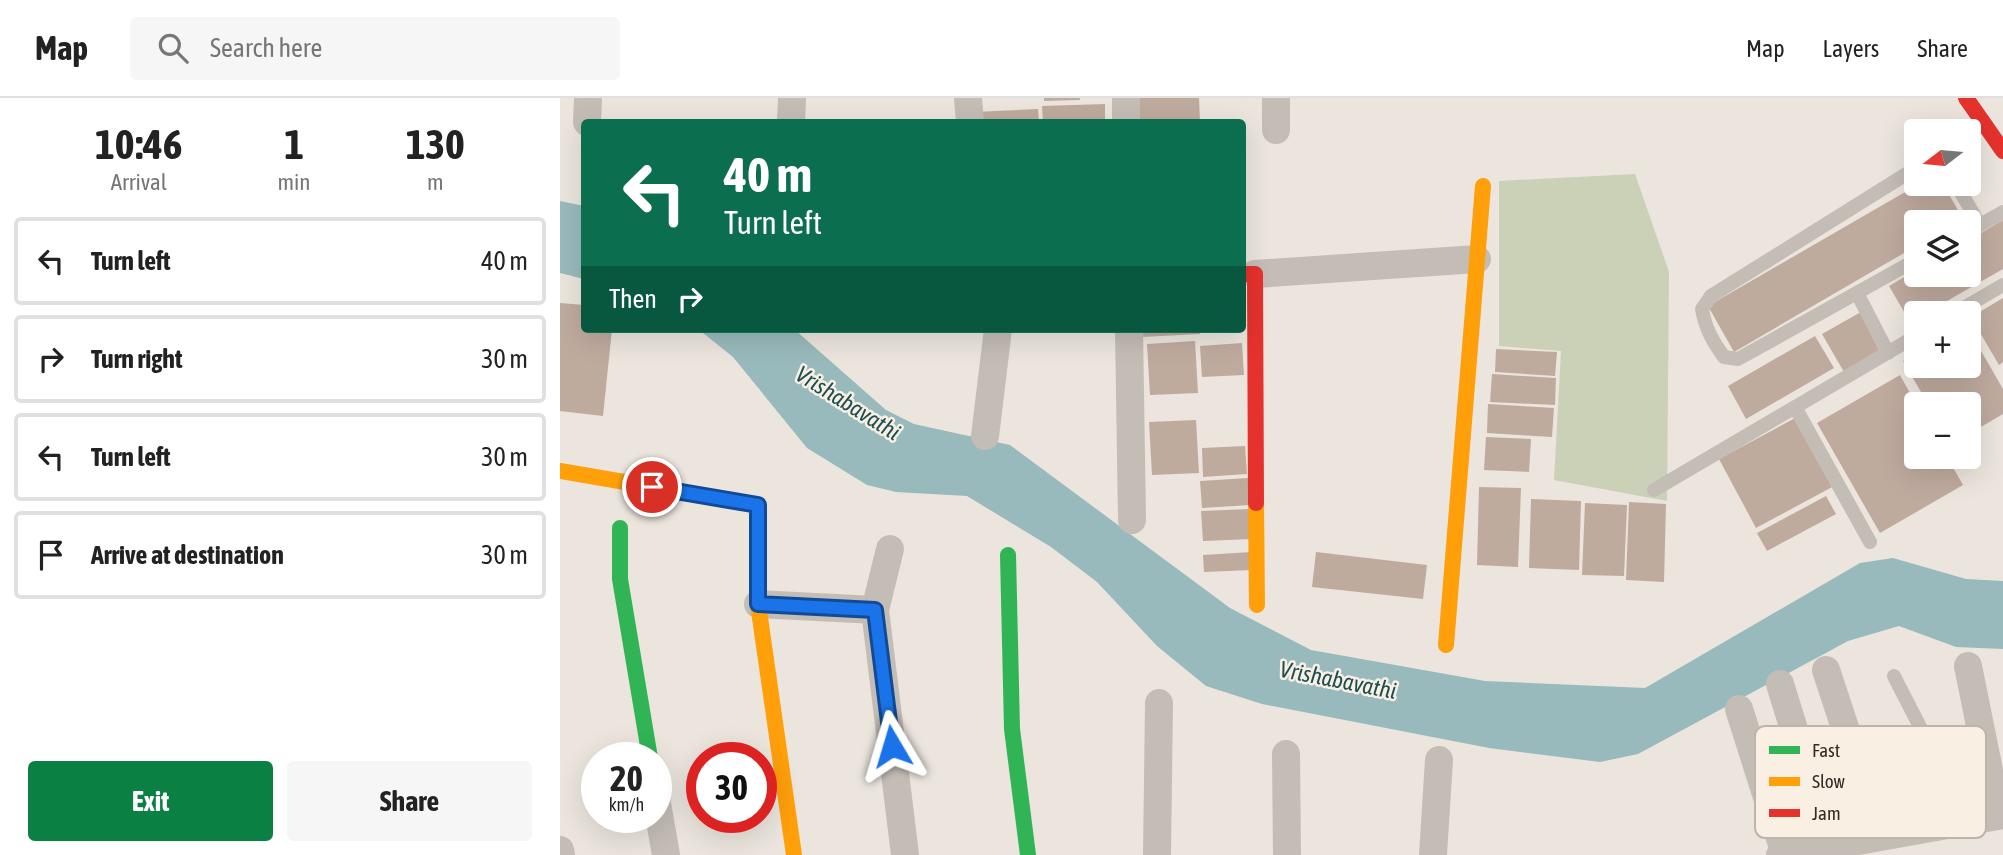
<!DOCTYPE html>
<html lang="en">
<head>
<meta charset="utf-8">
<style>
  body { margin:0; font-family:"Asap Condensed",sans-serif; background:#f6f6f6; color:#222; height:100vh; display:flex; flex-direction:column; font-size:26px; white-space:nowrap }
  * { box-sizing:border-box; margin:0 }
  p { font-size:23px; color:#767676 }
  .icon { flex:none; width:38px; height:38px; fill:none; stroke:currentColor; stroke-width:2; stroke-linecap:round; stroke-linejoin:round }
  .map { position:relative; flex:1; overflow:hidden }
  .details { display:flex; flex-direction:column; background:#fff; width:560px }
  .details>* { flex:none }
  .top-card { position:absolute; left:21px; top:21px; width:665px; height:214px; border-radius:7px; box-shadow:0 7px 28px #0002; background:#0b6e4f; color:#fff; overflow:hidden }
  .needle { width:46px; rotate:254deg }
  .fabs { position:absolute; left:1344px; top:21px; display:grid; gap:14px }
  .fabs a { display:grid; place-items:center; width:77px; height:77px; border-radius:7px; background:#fff; box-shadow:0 7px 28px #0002; font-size:35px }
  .speed { position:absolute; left:21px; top:644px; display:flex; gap:14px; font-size:35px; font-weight:700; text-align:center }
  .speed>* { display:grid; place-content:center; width:91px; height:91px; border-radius:50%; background:#fff; box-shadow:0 7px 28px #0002; line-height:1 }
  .speed small { font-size:18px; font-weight:400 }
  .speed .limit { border:10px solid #d22; background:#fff; color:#111 }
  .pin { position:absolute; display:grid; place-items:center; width:60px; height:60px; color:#fff; margin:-30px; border:4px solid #fff; border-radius:50%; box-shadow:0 2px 7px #0007 }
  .me { position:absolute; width:77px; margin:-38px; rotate:353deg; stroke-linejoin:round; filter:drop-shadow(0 0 5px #0008) }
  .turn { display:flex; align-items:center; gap:24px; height:147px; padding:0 28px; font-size:32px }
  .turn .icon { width:91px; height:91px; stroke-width:2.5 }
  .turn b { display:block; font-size:49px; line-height:60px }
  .then { display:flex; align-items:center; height:66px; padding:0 28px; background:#0003; gap:14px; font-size:26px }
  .eta { display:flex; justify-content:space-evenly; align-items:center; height:119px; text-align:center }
  .eta b { font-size:42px; font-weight:700; line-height:49px }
  .action { display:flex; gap:14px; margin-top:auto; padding:14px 28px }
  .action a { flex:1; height:80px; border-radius:7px; background:#0b8043; color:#fff; font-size:28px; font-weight:700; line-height:80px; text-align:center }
  .action a+a { background:#f6f6f6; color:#222 }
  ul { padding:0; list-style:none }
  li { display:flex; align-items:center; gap:21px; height:88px; margin:0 14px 10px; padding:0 14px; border:4px solid #e0e0e0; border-radius:7px }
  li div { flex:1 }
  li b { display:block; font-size:26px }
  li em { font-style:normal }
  header { display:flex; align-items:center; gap:42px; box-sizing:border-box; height:98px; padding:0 35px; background:#fff; border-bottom:2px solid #e0e0e0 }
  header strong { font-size:33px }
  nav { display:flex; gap:38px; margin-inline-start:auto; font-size:24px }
  .search { width:490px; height:63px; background:#f6f6f6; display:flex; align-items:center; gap:18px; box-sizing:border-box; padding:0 24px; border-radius:7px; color:#767676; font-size:26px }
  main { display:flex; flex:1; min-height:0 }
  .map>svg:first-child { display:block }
  .green { fill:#cbd1b7 }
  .water { fill:#99babc }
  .building { fill:#bfaa9e }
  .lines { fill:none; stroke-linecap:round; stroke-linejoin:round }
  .lane { stroke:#c4bdb6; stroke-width:14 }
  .street { stroke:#c4bdb6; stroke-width:28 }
  .fast { stroke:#30b455; stroke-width:16 }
  .slow { stroke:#ff9f0a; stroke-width:16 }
  .jam { stroke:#e5322d; stroke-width:16 }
  .route-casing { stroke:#114b97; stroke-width:18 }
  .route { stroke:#1a73e8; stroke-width:12 }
  .labels { text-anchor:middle; stroke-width:5; stroke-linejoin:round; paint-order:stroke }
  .water-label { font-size:23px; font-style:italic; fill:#1b4e55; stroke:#f9f0e3 }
  .key { fill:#f9f0e3; stroke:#beb5aa; stroke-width:2 }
  .key-label { font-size:19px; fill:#342b25 }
</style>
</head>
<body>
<header>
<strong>Map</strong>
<div class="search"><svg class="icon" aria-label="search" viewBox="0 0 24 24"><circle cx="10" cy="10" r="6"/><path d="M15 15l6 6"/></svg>Search here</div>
<nav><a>Map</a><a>Layers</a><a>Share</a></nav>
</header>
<main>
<section class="details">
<div class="eta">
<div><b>10:46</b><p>Arrival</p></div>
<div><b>1</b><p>min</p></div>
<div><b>130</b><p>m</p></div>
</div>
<ul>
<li><svg class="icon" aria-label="left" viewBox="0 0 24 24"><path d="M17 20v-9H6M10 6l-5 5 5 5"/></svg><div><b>Turn left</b></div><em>40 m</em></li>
<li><svg class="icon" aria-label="right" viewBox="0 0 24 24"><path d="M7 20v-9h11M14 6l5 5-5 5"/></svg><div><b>Turn right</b></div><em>30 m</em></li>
<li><svg class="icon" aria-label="left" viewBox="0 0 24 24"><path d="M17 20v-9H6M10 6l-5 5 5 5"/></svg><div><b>Turn left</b></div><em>30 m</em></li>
<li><svg class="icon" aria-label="arrive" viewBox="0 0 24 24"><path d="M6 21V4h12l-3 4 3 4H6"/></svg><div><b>Arrive at destination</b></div><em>30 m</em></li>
</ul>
<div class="action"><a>Exit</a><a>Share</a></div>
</section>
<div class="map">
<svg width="1443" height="757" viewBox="0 0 1443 757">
  <rect width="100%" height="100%" fill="#ebe5dd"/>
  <path class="green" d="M1075,76L1109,174L1107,403L994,382L1001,253L939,248V83Z"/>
  <path class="water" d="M0,103L24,108V181L0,175Z
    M138,231H234L326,312L354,326L450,347L670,510L751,552L925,583L1085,590L1300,465L1333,460L1406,481L1443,483V551L1396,549L1339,528L1288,543L1078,656L1040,664L929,650L702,606L646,588L597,548L537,484L491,449L407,398L336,394L307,387L247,350L173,259Z"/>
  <path class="building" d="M484,0H520V2L484,3Z
    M572,0H639L640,24H573Z
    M545,6V24H483L482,8Z
    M478,11L479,24H414V14Z
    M1359,86H1383L1403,121L1398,124H1356V148L1174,254L1148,208Z
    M1443,122V171L1366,215H1356V221L1350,224L1329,188L1356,172V177H1409V142Z
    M1443,200V264L1439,267L1411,219Z
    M0,205L24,207V231H52L43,318L0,313Z
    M1301,214L1322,252L1284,274L1262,236Z
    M582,231H640V236L582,239Z
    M644,231H682V233L644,235Z
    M1409,232L1443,291V316L1409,336V306H1368L1343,263L1356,256V268H1409Z
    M1255,238L1274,270L1186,321L1168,288Z
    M635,243L638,295L590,297L587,246Z
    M682,245L684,277L642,279L640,248Z
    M936,251L997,254L995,278L935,274Z
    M932,276L996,280L995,307L930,304Z
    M1340,277L1356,306V359H1387L1403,387L1320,435L1257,325Z
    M928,306L994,310L992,339L927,335Z
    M1237,319L1274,388L1196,430L1159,361Z
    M636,322L639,375L592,377L589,324Z
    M926,339L971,341L969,374L924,372Z
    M685,348L687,376L643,379L642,350Z
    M688,380L690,407L642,410L640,383Z
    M919,389L961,390L958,469L917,467Z
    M1266,398L1276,416L1207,453L1197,435Z
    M971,401L1021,403L1019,472L969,470Z
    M1069,404L1106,406L1104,484L1066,482Z
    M1025,405L1067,407L1064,478L1022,477Z
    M690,411L692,441L643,443L641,413Z
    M691,454L692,472L644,474L643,457Z
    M756,454L867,467L863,501L752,489Z"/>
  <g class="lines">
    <path class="lane" d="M1356,70L1151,198L1142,211C1145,230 1153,244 1164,259L1178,261L1356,162
      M1396,86L1420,127
      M1409,133L1443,114
      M1297,195L1328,255
      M1395,215L1443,187
      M1235,309L1310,444
      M1094,392L1356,238
      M1334,578C1357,625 1389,673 1388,727"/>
    <path class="street" d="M408,0L410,24
      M566,0V24
      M27,24L28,0
      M231,24L232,0
      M716,32V0
      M695,176L917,161
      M569,231L572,422
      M425,338L438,231
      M198,506L315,512L345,757
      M315,512L330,451
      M1408,568L1438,717
      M1266,572L1321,739
      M1220,586L1270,748
      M1179,611L1225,756
      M726,656L727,757
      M96,700L106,757
      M0,752L1,757
      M597,757L599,605
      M873,757L879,662
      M1220,757L1443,717"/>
    <path class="fast" d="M60,430V481L90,660
      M448,457L452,631L468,757"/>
    <path class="slow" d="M0,373L198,407V506L234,757
      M696,405L697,507
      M886,547L923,88"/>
    <path class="jam" d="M1406,0L1443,53
      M682,176H695L696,405"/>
  </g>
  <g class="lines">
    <defs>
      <path id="route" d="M92,389L198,407V506L315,512L332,648"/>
    </defs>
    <use href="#route" class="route-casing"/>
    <use href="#route" class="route"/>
  </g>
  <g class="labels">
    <g class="water-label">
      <text transform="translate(288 305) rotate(32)" y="8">Vrishabavathi</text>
      <text transform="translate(778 582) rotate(11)" y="8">Vrishabavathi</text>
    </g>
  </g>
  <rect x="1195" y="628" width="231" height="112" rx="10" class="key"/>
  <rect x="1209" y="648" width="31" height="8" fill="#30b455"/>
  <rect x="1209" y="679" width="31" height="9" fill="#ff9f0a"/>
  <rect x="1209" y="711" width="31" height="8" fill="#e5322d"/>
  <g class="key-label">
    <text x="1252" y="659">Fast</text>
    <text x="1252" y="690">Slow</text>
    <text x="1252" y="722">Jam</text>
  </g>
</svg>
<div class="fabs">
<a><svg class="needle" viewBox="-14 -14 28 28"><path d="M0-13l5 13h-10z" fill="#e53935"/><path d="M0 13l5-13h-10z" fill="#767676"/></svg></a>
<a><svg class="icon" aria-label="layers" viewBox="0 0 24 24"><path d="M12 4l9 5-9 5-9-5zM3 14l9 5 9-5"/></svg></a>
<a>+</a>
<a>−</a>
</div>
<div class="speed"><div>20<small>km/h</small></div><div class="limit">30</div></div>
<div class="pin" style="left:92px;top:389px;background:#d93025"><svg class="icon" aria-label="arrive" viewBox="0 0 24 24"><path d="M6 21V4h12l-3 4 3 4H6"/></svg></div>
<svg class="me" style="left:332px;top:648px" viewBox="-20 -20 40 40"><path d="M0-17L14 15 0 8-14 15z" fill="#1a73e8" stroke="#fff" stroke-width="4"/></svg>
<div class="top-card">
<div class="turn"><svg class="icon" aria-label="left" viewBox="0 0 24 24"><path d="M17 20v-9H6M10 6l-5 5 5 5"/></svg><div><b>40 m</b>Turn left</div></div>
<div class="then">Then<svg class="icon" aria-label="right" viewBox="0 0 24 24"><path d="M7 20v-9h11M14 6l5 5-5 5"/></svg></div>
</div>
</div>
</main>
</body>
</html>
